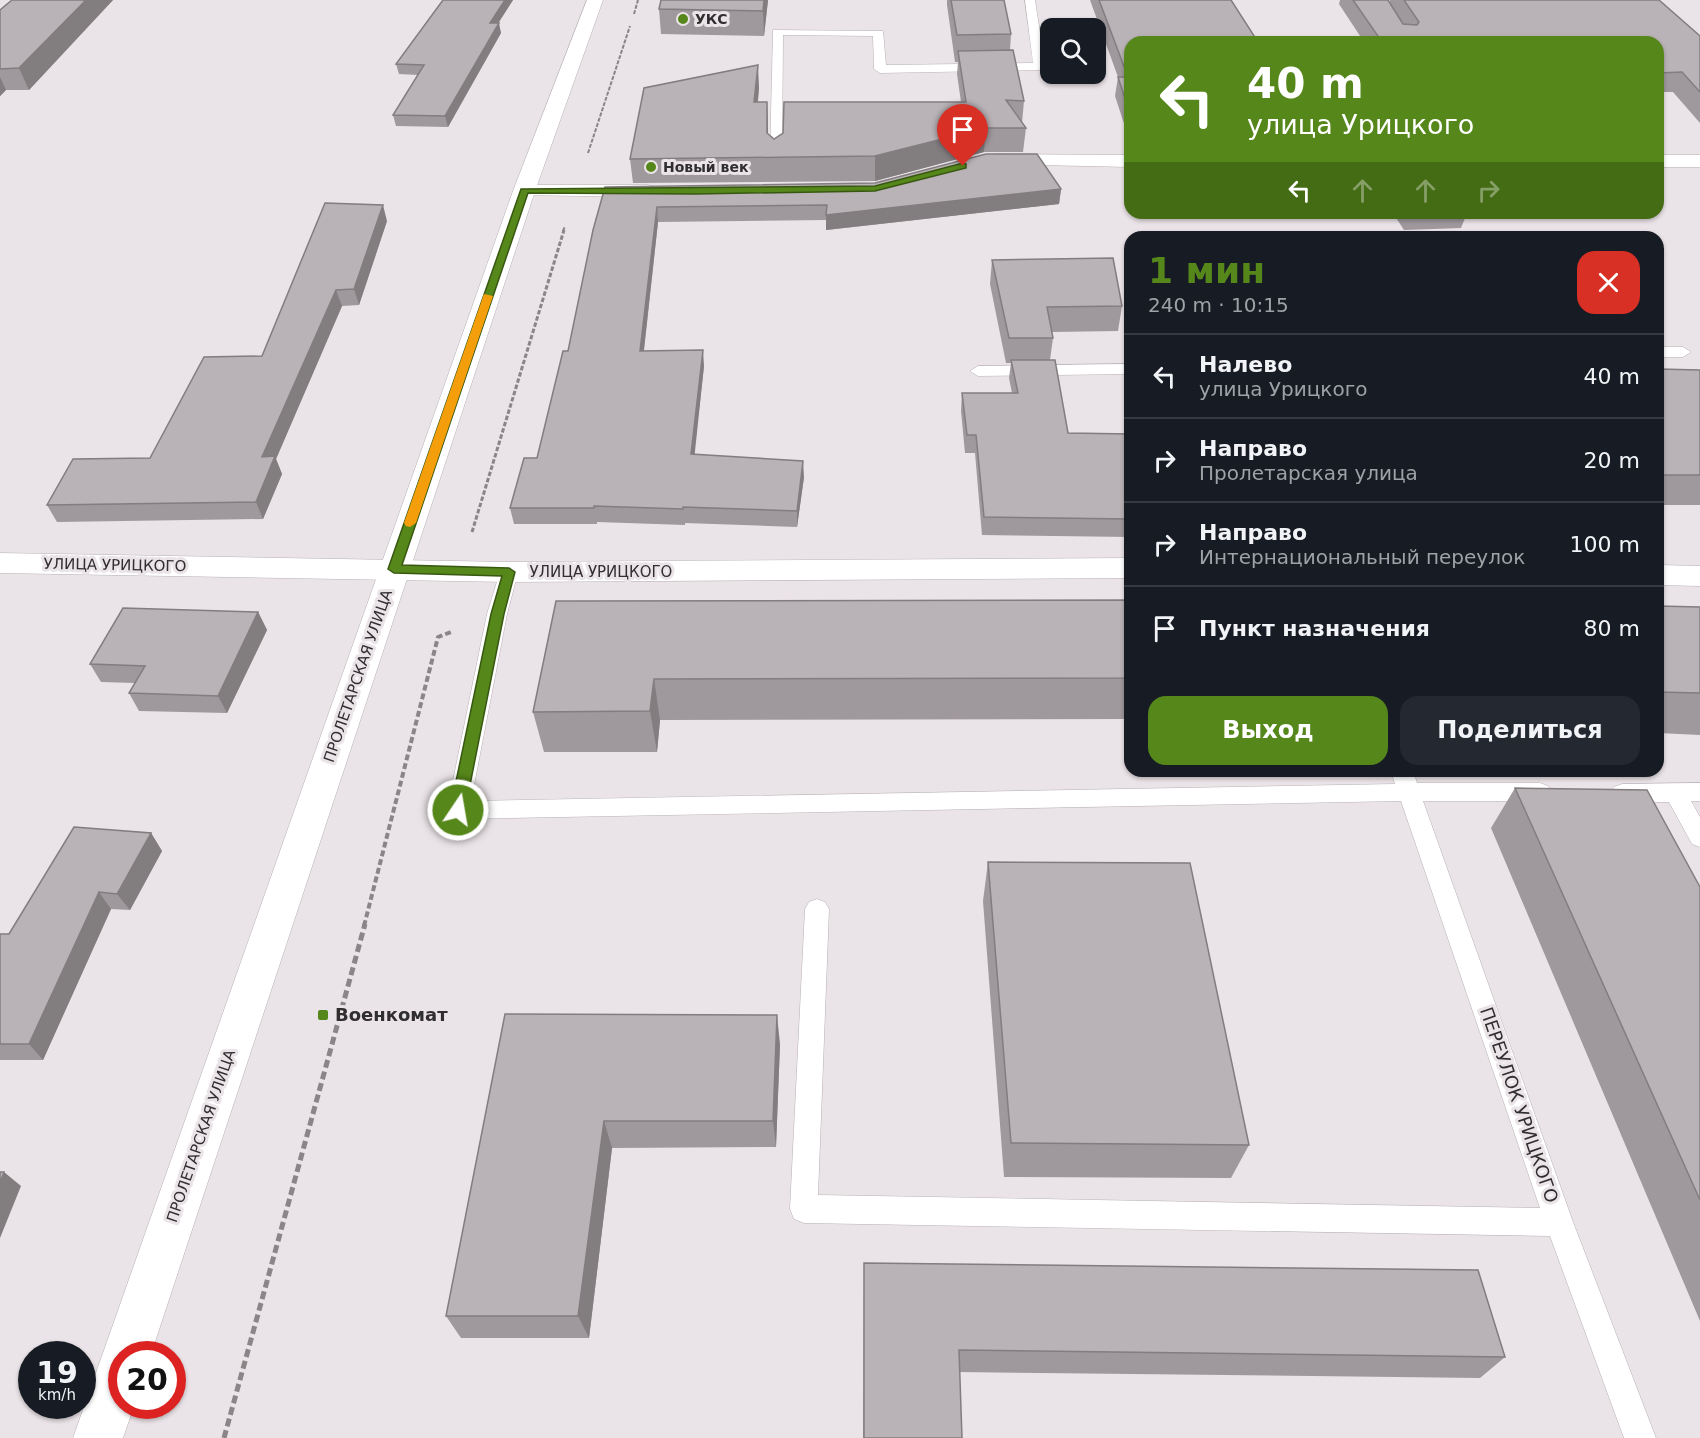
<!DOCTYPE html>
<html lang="ru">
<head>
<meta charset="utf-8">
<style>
  body { margin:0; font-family:"DejaVu Sans",sans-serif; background:#242831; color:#f1f3f6; height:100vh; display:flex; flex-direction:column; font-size:22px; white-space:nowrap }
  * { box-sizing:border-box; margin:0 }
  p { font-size:20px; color:#9ea1a6 }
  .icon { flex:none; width:33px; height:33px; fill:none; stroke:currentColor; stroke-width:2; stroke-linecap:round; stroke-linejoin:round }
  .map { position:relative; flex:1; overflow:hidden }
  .sheet { position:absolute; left:1124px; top:231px; width:540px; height:546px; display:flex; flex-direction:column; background:#171b24; border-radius:18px; box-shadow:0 2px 4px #0004 }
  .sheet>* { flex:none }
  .top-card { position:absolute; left:1124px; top:36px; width:540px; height:183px; border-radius:18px; box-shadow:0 2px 4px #0004; background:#56871b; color:#fff; overflow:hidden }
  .buttons { position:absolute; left:1040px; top:18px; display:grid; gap:12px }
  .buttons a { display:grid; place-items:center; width:66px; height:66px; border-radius:12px; background:#171b24; box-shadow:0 2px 4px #0004; font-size:30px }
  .speed { position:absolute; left:18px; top:1341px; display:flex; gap:12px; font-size:30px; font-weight:700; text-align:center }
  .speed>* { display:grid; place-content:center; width:78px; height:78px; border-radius:50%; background:#171b24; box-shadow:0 2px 4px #0004; line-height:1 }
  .speed small { font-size:15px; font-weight:400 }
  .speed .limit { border:9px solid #d22; background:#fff; color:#111 }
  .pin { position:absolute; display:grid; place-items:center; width:51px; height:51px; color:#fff; margin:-62px -26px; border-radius:50% 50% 50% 0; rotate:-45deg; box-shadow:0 0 6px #0007 }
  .pin .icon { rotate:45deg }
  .me { position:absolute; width:66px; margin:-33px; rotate:12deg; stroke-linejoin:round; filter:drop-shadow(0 0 4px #0008) }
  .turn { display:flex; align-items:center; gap:21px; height:126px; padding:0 24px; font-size:27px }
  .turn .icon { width:78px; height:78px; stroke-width:2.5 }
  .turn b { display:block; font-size:42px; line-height:51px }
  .lanes { display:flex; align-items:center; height:57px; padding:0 24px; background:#0003; justify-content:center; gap:30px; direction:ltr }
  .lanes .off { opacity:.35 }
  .round { display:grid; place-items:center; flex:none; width:63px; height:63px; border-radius:18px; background:#242831 }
  .head { display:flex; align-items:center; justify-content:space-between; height:102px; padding:0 24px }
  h1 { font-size:36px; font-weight:700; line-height:45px; color:#56871b }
  .primary-button { display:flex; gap:12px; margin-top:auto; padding:12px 24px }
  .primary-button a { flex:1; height:69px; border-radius:18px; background:#56871b; color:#fff; font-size:24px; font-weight:700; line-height:69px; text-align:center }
  .primary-button a+a { background:#242831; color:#f1f3f6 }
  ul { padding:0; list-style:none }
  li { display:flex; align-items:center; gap:18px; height:84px; padding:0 24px; border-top:2px solid #363941 }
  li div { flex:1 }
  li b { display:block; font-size:22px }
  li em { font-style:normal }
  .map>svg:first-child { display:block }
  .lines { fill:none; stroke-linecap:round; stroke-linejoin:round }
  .service-casing { stroke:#b7b1b5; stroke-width:1 }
  .minor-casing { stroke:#b7b1b5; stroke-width:1 }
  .secondary-casing { stroke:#b7b1b5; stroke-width:1 }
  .path-far3 { stroke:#8a8688; stroke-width:2; stroke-dasharray:4 1.5; stroke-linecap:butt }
  .path-far2 { stroke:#8a8688; stroke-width:3; stroke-dasharray:4.5 2; stroke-linecap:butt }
  .path-far1 { stroke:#8a8688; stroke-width:4; stroke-dasharray:6 3; stroke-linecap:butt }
  .path { stroke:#8a8688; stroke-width:5; stroke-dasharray:8 4; stroke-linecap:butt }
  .service { fill:#fff; fill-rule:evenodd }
  .minor { fill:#fff; fill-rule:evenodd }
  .secondary { fill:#fff; fill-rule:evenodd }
  .wall { fill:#9f999d }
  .shaded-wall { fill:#827d7f }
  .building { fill:#b9b2b6; stroke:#827d7f; stroke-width:1.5 }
  .route { fill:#56871b; stroke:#385812; stroke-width:1.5 }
  .slow { fill:#f59e0b }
  .poi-dot { fill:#56871b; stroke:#eae3e7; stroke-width:2 }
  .labels { text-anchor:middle; stroke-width:6; stroke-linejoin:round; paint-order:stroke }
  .far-poi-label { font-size:14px; font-weight:bold; fill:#302e2f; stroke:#eae3e7; text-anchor:start }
  .street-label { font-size:15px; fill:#302e2f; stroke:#eae3e7 }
  .near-poi-label { font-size:18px; font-weight:bold; fill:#302e2f; stroke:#eae3e7; text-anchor:start }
  .near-street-label { font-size:18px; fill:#302e2f; stroke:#eae3e7 }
</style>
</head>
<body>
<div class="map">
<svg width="1700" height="1438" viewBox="0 0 1700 1438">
  <rect width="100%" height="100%" fill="#eae3e7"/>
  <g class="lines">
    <defs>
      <path id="service" d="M1025,0H1035L1045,66L1039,70L880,73L874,69L873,36L783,35L782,157L776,161L770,157L773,30L883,31L886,65L1033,63Z
        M1658,347H1683L1691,352L1683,357H1658Z
        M1130,364V374L978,376L970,371L978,366Z
        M509,566L516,568L518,572L507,614L471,801L1395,784L1391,771H1413L1417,783H1540L1548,786L1551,792L1548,798L1540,801H1423L1573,1222L1656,1438H1624L1550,1236L804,1223L794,1219L790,1209L805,909L809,902L817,899L825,902L829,909L818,1195L1540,1208L1401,801L458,819L450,816L447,810L487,614L500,572L502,568Z
        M1700,783V801H1691L1700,817V847L1692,844L1669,802H1622L1614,799L1611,793L1614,787L1622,784Z"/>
      <path id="minor" d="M996,154L1130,155V167L989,164L986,160L989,156Z
        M1658,155H1700V167H1658Z
        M524,185H648L655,187L659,191L655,195L648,197L517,195L513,191L517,187Z
        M0,553L509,562L1130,558V578L509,582L0,573Z
        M1658,565L1700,566V586L1658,585Z"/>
      <path id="secondary" d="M587,0H603L535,191L151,1354H122V1406H134L123,1438H73L513,191Z"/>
    </defs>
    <use href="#service" class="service-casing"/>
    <use href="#minor" class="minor-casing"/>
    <use href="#secondary" class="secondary-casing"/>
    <path class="path-far3" d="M634,14L638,0
      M588,153L630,26
      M563,231L565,226"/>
    <path class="path-far2" d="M472,532L564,230"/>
    <path class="path-far1" d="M364,926L438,637L451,632"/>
    <path class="path" d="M224,1438L365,924"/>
    <use href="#service" class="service"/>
    <use href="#minor" class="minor"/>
    <use href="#secondary" class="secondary"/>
  </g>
  <path class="wall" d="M12,0H113L29,90H6L0,96V10Z
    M443,0H513L498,23L501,33L448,127L396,126L393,115L418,75L399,74L396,64Z
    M768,0L764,36L661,34L659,9Z
    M947,0H1004L1011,34L1010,50L1024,101L1022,123L1026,128L1023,152H984L875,181L633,183L630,159L759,88L758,102H767L768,134L774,139L961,102L957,74L958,62H955L947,5Z
    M1090,0H1231L1130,42V142L1115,96L1118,77Z
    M1340,0H1388L1389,3L1390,0H1659L1700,36V123L1673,92H1658V42H1364L1339,4Z
    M605,187L1061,189L1059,204L826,230V220L658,222L644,351L704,366L694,454L804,477L797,527L685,523V525L597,522V524H514L510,508L537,458L568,351Z
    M1393,213H1585H1467L1461,228L1404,230Z
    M387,221L359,305L342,306L276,459L282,474L263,519L57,522L47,505L150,458L262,356Z
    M992,260L1122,306L1118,331L1052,332L1053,338L1050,360L1068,433L1130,434V537L982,535L975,453H965L961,411L962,393H1012L1009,378L1011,363H1006L990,284Z
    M1658,369L1700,370V505H1658Z
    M1130,600V719L660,720L657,752H544L533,712L556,601Z
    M1658,606L1700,607V735L1658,733Z
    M258,612L267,630L227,713L139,711L129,693L135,683L101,682L90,664Z
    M1515,788L1700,887V1321L1491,828Z
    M151,833L162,851L130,910L111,909L43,1060H0V934H9Z
    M988,862L1249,1145L1231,1178L1004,1177L983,901Z
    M505,1014L780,1044L776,1147L612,1148L589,1338H461L446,1316Z
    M864,1263L1505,1357L1480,1378L959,1372L962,1438H863Z"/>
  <path class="shaded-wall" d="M86,0H113L29,90L19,68Z
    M505,0H513L492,33L490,23Z
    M764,0H768L764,36L763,11Z
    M499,23L501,33L448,127L445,116Z
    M758,65L759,88L755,126L754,102Z
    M0,77L6,90L0,96Z
    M767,102L768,126V157L767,133Z
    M986,128L984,152L875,181V156Z
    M1061,189L1059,204L826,230V215Z
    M383,205L387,221L359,305L354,289Z
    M657,207L658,222L642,366L640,351Z
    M336,290L342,306L276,459L282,474L263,519L256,502L262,457Z
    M703,350L704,366L693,470L691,454Z
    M803,461L804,477L797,527V511Z
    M258,612L267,630L227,713L218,696Z
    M654,679L660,720L657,752L650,711Z
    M151,833L162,851L130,910L117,894Z
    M99,892L111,909L43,1060L29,1044Z
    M777,1015L780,1044L776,1147L773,1121Z
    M604,1121L612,1148L589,1338L578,1316Z
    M4,1172L21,1186L0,1238V1183Z"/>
  <path class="building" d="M12,0H86L19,68L0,69V10Z
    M443,0H505L490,23H499L445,116L393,115L424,65L396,64Z
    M661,0H764L763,11L659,9Z
    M951,0H1004L1011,34L957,35Z
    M1099,0H1231L1258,42H1130V114L1118,77H1128Z
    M1353,0H1388L1403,24L1417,25L1419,22L1404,0H1659L1700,36V92L1682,72L1658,73V42H1382Z
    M1013,50L1024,101L1006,100L1026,128H986L875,156L630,159L644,88L758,65L754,102H767V133L774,139L783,133L784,102H966L958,51Z
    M986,154H1037L1061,189L826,215L827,205L657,207L640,351L703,350L691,454L803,461L797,511L683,507V509L594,506V508H510L524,458H537L563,351H568L593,230L605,187L875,183Z
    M325,203L383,205L354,289L336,290L262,457L275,456L256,502L47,505L73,459L150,458L204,357L262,356Z
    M1113,258L1122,306L1047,307L1053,338H1009L992,260Z
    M1011,360H1055L1068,433L1130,434V519L984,517L976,435H967L962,393H1018Z
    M1658,369L1700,370V475H1658Z
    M1130,600V678L654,679L650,711L533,712L556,601Z
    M1658,606L1700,607V693L1658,692Z
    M123,608L258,612L218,696L129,693L145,666L90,664Z
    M1515,788L1647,790L1700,887V1200Z
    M74,827L151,833L117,894L99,892L29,1044H0V934H9Z
    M988,862L1190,863L1249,1145L1011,1143Z
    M505,1014L777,1015L773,1121H604L578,1316H446Z
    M0,1172H4L0,1183Z
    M864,1263L1478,1270L1505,1357L959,1350L962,1438H864Z"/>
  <path class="route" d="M963,163L966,164V168L875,191L695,194L528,193L402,565L509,568L515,572L504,614L465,810L463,814H452L450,810L491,614L502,576L394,573L388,569L521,189L875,186Z"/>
  <path class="slow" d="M484,294L493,296L416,523L410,527L406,526L404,523Z"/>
  <g class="poi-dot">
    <circle cx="683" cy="19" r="6"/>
    <circle cx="651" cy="167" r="6"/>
    <rect x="317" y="1009" width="12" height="12" rx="3"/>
  </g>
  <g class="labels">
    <g class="far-poi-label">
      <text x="695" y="24">УКС</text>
      <text x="663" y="172">Новый век</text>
    </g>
    <g class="street-label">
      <text transform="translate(115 565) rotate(1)" y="5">УЛИЦА УРИЦКОГО</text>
      <text x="601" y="577">УЛИЦА УРИЦКОГО</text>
      <text transform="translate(358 676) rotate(-71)" y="5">ПРОЛЕТАРСКАЯ УЛИЦА</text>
      <text transform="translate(201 1136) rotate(-71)" y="5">ПРОЛЕТАРСКАЯ УЛИЦА</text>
    </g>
    <g class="near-poi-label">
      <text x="335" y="1021">Военкомат</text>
    </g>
    <g class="near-street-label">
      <text transform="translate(1519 1105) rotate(71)" y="6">ПЕРЕУЛОК УРИЦКОГО</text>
    </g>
  </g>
</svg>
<div class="buttons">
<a><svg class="icon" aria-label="search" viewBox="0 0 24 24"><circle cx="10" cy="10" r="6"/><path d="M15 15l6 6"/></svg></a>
</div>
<div class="speed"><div>19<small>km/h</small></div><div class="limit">20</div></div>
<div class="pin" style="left:963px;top:166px;background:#d93025"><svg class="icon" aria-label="arrive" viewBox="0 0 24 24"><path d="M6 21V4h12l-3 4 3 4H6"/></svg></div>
<svg class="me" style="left:458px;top:810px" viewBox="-20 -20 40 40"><circle r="17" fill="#56871b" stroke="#fff" stroke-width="3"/><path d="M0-11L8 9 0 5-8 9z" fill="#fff"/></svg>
<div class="top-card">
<div class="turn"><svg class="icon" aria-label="left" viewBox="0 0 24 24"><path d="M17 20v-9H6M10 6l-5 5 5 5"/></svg><div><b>40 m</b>улица Урицкого</div></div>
<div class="lanes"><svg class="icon" aria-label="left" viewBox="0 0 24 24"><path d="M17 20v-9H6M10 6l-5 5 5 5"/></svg><svg class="icon off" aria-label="ahead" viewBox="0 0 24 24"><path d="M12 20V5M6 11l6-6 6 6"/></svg><svg class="icon off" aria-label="ahead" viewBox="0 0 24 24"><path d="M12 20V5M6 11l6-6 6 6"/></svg><svg class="icon off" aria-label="right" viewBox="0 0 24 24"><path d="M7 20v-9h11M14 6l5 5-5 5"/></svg></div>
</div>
<section class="sheet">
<div class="head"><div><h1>1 мин</h1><p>240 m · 10:15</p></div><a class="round" style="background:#d93025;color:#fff"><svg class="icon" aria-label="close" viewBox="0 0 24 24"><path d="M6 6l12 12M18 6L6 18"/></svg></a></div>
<ul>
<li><svg class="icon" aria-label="left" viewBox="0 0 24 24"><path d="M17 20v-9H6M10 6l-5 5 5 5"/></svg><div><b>Налево</b><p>улица Урицкого</p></div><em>40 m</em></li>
<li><svg class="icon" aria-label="right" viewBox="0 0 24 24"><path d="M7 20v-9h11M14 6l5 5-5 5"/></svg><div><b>Направо</b><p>Пролетарская улица</p></div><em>20 m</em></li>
<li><svg class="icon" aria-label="right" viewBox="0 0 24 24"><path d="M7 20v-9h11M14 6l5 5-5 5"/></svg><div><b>Направо</b><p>Интернациональный переулок</p></div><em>100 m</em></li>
<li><svg class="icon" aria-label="arrive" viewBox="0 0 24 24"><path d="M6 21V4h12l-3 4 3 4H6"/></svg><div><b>Пункт назначения</b></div><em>80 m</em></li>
</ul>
<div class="primary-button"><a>Выход</a><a>Поделиться</a></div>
</section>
</div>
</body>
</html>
